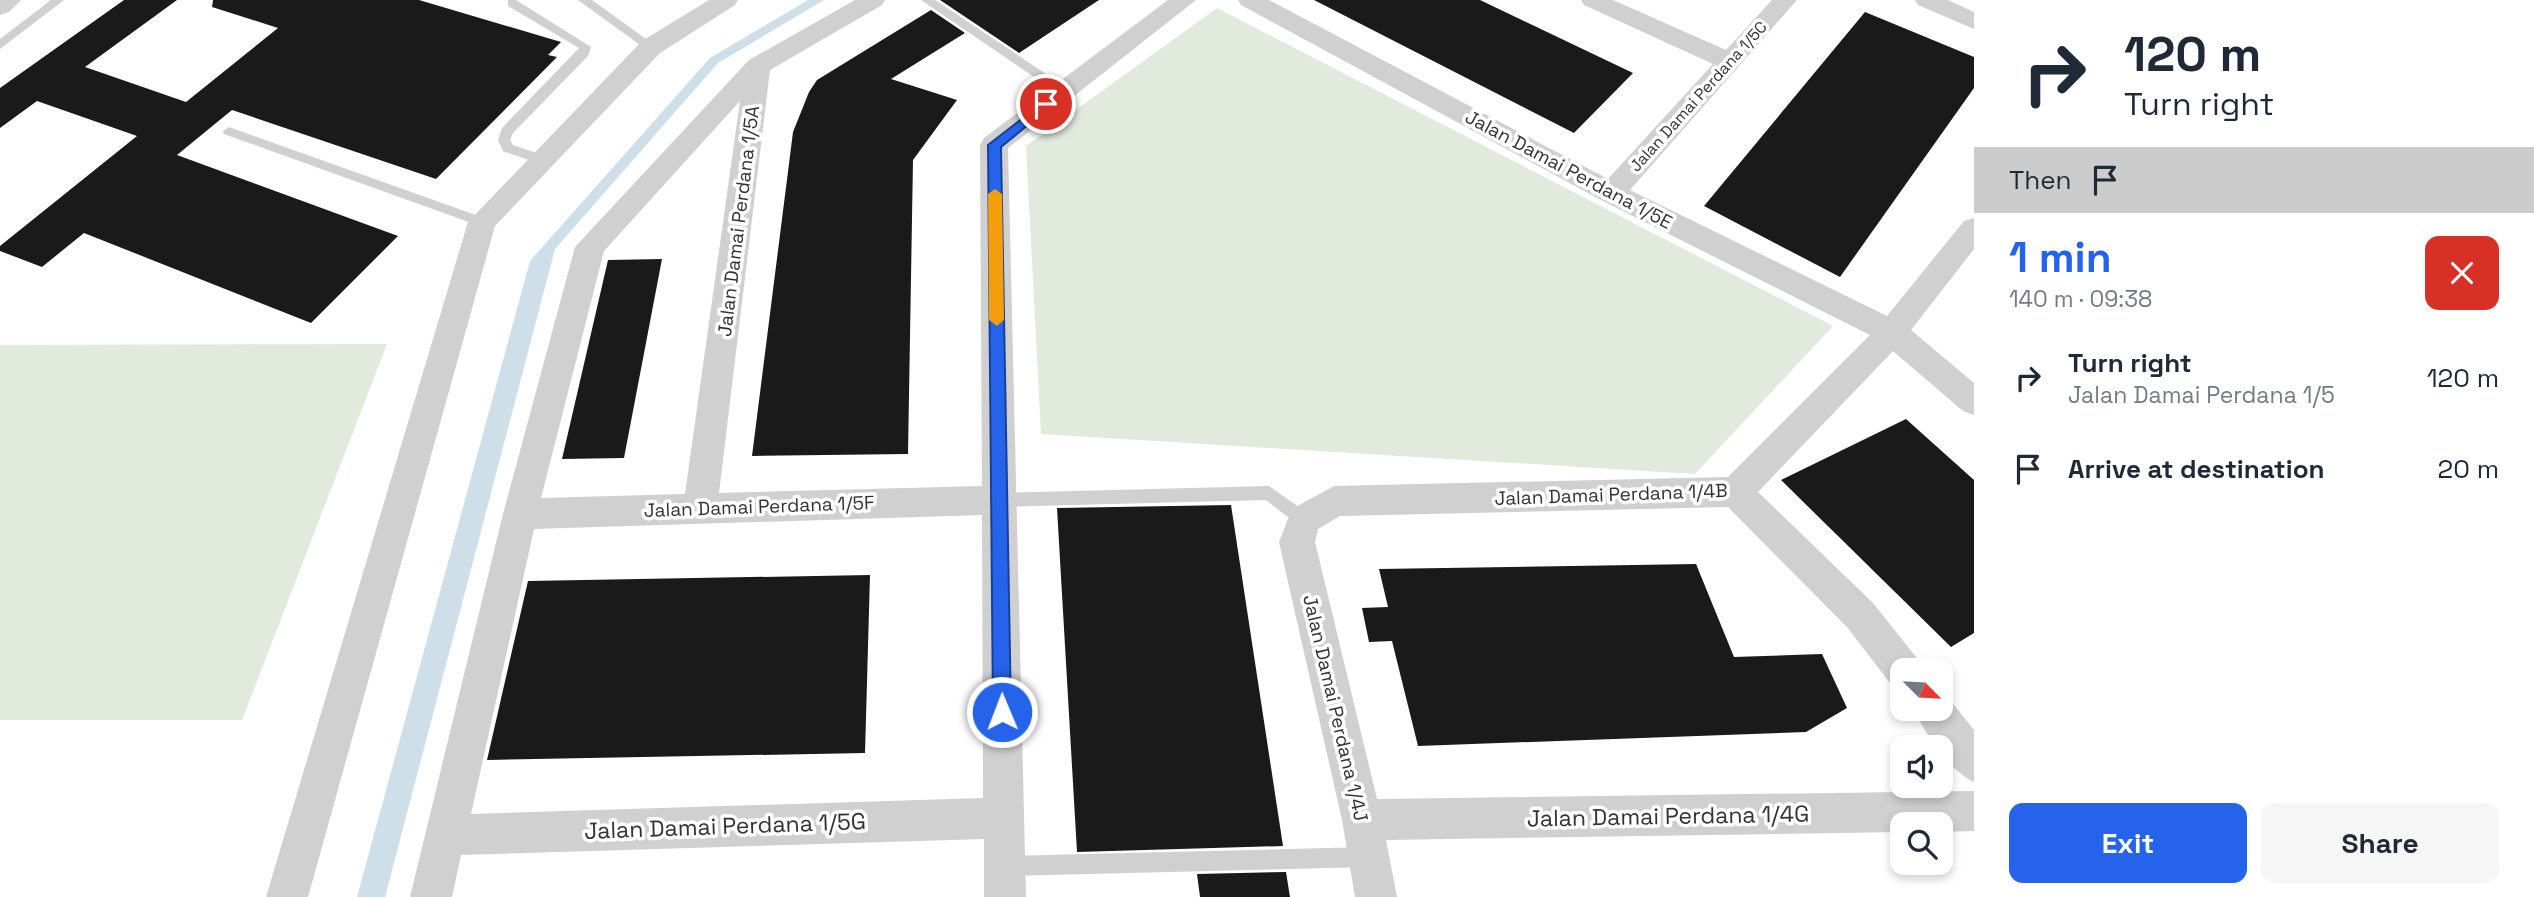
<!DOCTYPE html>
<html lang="en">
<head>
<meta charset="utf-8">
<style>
  body { margin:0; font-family:"Space Grotesk",sans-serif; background:#f6f6f7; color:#1f2937; height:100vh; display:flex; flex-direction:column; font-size:26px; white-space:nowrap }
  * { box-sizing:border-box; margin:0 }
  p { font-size:23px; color:#747a83 }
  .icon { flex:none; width:38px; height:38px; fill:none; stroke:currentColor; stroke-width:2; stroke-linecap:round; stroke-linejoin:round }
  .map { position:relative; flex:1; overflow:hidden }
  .sheet { display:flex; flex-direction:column; background:#fff; width:560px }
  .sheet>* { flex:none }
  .hud { background:#fff; color:#1f2937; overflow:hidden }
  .needle { width:46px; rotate:114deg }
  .buttons { position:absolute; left:1890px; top:658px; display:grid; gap:14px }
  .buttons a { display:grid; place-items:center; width:63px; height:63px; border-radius:14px; background:#fff; box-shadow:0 4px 10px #0003; font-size:35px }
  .pin { position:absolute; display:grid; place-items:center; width:60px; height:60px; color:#fff; margin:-30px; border:4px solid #fff; border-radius:50%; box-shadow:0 2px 7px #0007 }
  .me { position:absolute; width:77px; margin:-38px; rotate:359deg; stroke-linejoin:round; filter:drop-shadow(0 0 5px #0008) }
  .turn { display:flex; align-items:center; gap:24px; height:147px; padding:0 35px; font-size:32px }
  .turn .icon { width:91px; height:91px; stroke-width:2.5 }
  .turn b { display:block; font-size:49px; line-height:60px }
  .then { display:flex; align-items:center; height:66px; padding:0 35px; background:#0003; gap:14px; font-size:26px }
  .round { display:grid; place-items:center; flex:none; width:74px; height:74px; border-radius:14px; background:#f6f6f7 }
  .overview { display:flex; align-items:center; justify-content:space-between; height:119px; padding:0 35px }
  h1 { font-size:42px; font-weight:600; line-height:52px; color:#2563eb }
  .cta { display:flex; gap:14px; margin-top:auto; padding:14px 35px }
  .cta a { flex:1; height:80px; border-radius:14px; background:#2563eb; color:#fff; font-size:28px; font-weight:600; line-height:80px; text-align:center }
  .cta a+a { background:#f6f6f7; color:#1f2937 }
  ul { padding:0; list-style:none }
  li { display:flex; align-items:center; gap:21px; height:91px; padding:0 35px }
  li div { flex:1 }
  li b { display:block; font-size:26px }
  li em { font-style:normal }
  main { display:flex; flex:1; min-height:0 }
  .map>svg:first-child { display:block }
  .green { fill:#e2e9dd }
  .water { fill:#cedfe9 }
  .building { fill:#1a1a1a }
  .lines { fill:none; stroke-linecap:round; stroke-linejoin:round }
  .service { fill:#d0d0d0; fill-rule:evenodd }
  .minor { fill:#d0d0d0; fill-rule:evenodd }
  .route { fill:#2563eb; stroke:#184099; stroke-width:2 }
  .slow { fill:#f59e0b }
  .labels { text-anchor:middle; stroke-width:7; stroke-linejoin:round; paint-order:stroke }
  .far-street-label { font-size:16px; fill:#333; stroke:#fff }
  .street-label { font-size:19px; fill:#333; stroke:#fff }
  .near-street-label { font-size:23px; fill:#333; stroke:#fff }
</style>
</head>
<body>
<main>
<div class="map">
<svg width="1974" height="897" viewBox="0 0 1974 897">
  <rect width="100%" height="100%" fill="#fff"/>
  <path class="green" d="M1217,8L1833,326L1695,474L1041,434L1026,146Z
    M387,344L242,720H0V345Z"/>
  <path class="water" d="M808,0H824L718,63L555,249L385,897H357L530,261L710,58Z"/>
  <path class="building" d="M124,0H177L85,67L186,102L278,28L212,7L213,0H419L561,42L548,55L557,57L436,179L232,110L177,155L398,236L311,323L84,233L42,267L0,251V246L137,136L37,101L0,128V88Z
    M940,0H1099L1019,53Z
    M1314,0H1480L1633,73L1574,133Z
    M931,10L965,33L891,79L957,100L913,160L908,454L752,456L793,132L809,92L817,80Z
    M1865,12L1974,57V88L1840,277L1704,206Z
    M662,259L624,458L562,459L608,260Z
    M1906,419L1974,480V633L1951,647L1781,480Z
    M1231,505L1283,846L1077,852L1057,508Z
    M1696,564L1734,657L1822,654L1847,708L1806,732L1418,746L1392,641L1369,642L1362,608L1388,607L1379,569Z
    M870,575L865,753L487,760L528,581Z
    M1286,872L1290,897H1200L1197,874Z"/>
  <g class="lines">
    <path class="service" d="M51,0H64L0,49V39Z
      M508,0H516L591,47L588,56L513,133L510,140L513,145L548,157L550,160L543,165L503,151L498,140L502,128L579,48L508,6Z
      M578,0H592L657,47L655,50H647Z
      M921,0H935L1067,88V94H1059Z
      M229,127L487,219L489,222L482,227L477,225L224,134L223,131Z
      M1269,486L1310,515L1312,520L1310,525L1304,527L1298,525L1266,500L999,507L993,505L991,500L993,495L999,493Z
      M1368,847L1375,850L1378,857L1375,864L1368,867L1005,876L998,873L995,866L998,859L1005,856Z"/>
    <path class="minor" d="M0,0H21L9,12L0,15Z
      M709,0H738L735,5L660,53L495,226L308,897H266L468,222L642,41Z
      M855,0H885L882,5L770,70L719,493L982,486L980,145L984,138L1168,0H1196L1008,148L1026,897H984V839L461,855L452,897H410L503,514L575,247L749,60ZM740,101L685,494L541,498L604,251ZM982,515L983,798L471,814L534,529Z
      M1238,0H1269L1608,179L1713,64L1584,5L1581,0H1613L1726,50L1772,0H1797L1630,190L1887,316L1964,221L1974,218V249L1911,330L1974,383V415L1963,411L1893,351L1758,492L1873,603L1916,657L1922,670H1902V688L1890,683L1847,627L1728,507L1340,516L1318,529L1315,542L1377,799L1974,791V831L1941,832V824H1902V832L1386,840L1397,897H1355L1342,820L1279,542L1292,509L1334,486L1728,477L1870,335L1601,200L1241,5Z
      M1915,0H1948L1974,12V29L1918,5Z
      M1941,693L1947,696L1974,730V782C1951,772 1924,733 1914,709H1941Z"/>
  </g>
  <path class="route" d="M1046,100L1050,102V107L1001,147L1011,712L1009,719L1002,721L996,719L993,712L988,145Z"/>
  <path class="slow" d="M995,189L1002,194L1004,320L997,326L989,320L988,194Z"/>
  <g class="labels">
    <g class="far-street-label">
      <text transform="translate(1698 96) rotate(-48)" y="6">Jalan Damai Perdana 1/5C</text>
    </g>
    <g class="street-label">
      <text transform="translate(1569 169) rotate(28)" y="7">Jalan Damai Perdana 1/5E</text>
      <text transform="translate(738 221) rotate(-83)" y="7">Jalan Damai Perdana 1/5A</text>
      <text transform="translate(1611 494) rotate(-2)" y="7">Jalan Damai Perdana 1/4B</text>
      <text transform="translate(759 506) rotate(-2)" y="7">Jalan Damai Perdana 1/5F</text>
      <text transform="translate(1336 708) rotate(77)" y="7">Jalan Damai Perdana 1/4J</text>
    </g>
    <g class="near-street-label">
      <text transform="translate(1668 816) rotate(-1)" y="8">Jalan Damai Perdana 1/4G</text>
      <text transform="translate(725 826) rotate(-2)" y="8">Jalan Damai Perdana 1/5G</text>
    </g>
  </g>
</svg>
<div class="buttons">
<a><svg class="needle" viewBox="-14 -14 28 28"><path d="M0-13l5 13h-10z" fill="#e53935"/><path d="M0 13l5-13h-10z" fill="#747a83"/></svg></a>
<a><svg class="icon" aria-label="sound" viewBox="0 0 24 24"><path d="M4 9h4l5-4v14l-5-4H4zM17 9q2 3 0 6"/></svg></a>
<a><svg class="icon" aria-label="search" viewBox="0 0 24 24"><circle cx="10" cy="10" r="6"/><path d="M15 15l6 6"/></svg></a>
</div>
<div class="pin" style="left:1046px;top:104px;background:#d93025"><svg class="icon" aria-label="arrive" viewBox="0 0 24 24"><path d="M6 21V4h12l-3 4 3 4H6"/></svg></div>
<svg class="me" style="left:1002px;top:712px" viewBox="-20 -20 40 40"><circle r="17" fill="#2563eb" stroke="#fff" stroke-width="3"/><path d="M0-11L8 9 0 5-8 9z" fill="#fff"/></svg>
</div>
<section class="sheet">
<div class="hud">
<div class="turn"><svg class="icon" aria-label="right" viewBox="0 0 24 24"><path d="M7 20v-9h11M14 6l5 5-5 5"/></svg><div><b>120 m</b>Turn right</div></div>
<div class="then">Then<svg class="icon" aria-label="arrive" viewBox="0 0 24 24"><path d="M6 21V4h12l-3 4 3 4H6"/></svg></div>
</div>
<div class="overview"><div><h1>1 min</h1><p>140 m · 09:38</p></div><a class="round" style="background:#d93025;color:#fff"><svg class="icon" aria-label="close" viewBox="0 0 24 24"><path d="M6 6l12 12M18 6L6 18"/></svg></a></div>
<ul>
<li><svg class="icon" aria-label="right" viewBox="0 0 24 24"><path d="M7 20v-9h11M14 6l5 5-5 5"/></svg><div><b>Turn right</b><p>Jalan Damai Perdana 1/5</p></div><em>120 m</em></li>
<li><svg class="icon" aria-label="arrive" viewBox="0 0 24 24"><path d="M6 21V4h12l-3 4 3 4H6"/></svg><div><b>Arrive at destination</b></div><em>20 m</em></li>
</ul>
<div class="cta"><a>Exit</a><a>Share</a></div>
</section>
</main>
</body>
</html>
